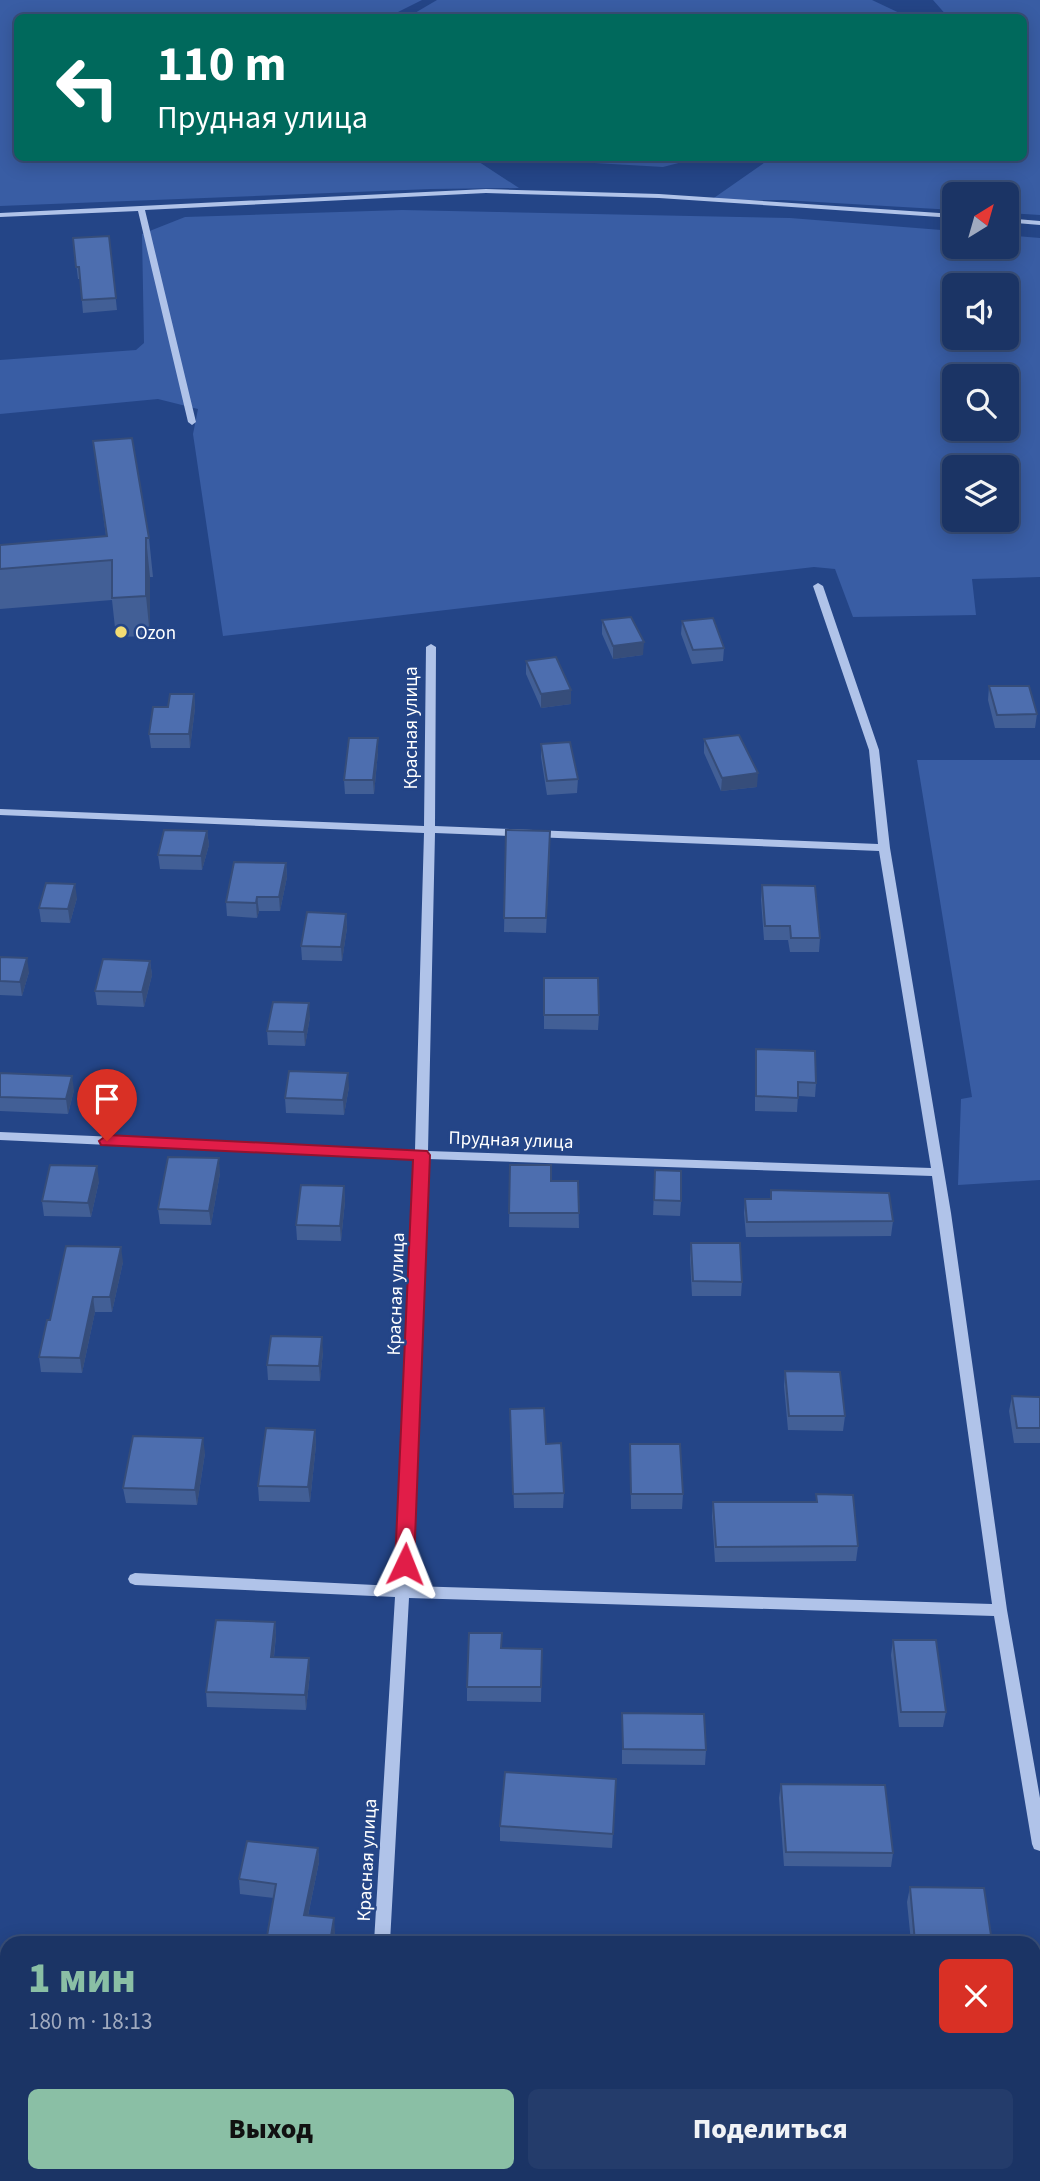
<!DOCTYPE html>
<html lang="ru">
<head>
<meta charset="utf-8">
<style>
  body { margin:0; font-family:"Source Sans 3",sans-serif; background:#243c6b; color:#f1f3f6; height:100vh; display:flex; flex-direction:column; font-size:26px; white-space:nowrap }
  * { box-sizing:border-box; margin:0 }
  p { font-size:23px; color:#a0aabf }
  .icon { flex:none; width:38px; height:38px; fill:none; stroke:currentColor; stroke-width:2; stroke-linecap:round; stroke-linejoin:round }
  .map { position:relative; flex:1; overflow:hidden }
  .side { position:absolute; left:0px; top:1936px; width:1041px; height:247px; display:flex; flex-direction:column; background:#1b3465; border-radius:21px 21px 0 0; box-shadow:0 4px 18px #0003,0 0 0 2px #394f79 }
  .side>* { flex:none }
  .hud { position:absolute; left:14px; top:14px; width:1013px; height:147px; border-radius:10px; box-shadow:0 4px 18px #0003,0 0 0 2px #394f79; background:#00695c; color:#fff; overflow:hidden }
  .needle { width:46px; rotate:37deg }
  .fabs { position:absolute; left:942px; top:182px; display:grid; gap:14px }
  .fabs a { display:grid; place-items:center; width:77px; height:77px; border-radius:10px; background:#1b3465; box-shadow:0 4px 18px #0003,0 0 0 2px #394f79; font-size:35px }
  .pin { position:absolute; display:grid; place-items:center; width:60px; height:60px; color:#fff; margin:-72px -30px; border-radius:50% 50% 50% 0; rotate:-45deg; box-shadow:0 0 7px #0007 }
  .pin .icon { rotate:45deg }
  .me { position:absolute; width:77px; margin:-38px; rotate:2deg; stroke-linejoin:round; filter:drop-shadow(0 0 5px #0008) }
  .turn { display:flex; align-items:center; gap:24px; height:147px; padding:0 28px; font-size:32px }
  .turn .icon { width:91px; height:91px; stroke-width:2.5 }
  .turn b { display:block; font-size:49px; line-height:60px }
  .round { display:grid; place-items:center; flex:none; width:74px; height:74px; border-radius:10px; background:#243c6b }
  .headline { display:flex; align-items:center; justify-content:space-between; height:119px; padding:0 28px }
  h1 { font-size:42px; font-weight:800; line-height:52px; color:#8abfa5 }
  .button { display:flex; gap:14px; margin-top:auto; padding:14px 28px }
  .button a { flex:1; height:80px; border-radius:10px; background:#8abfa5; color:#111; font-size:28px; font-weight:800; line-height:80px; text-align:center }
  .button a+a { background:#243c6b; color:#f1f3f6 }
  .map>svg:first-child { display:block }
  .green { fill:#395da4; fill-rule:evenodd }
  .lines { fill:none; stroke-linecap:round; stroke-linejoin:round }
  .minor { fill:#b0c3e9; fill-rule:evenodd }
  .wall { fill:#425f96 }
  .shaded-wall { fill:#364d7a }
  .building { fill:#4d6eaf; stroke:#364d7a; stroke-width:2 }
  .route { fill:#e11d48; stroke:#92132f; stroke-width:2 }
  .poi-dot { fill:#f3dc73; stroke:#244587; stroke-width:2.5 }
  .labels { text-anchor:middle; stroke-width:5; stroke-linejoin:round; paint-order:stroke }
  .poi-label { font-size:19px; fill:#fff; stroke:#244587; text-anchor:start }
  .street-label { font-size:19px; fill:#fff; stroke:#244587 }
</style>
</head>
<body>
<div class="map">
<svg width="1040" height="2181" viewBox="0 0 1040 2181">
  <rect width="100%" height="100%" fill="#244587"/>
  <path class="green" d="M0,0H422L386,18H18V158H473L519,188L431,189L0,206Z
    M437,0H872L908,17H408Z
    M933,0H1040V215L1006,213V194H954V210L783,200H711L771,158H1024V18L948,17Z
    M534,158H698L663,167L543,160Z
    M402,210L790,218L954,231V247H1006V235L1040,238V577L972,579L976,615L853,617L835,569L814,567L223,636L193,434L198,409L158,399L0,414V360L136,350L144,343L142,234L185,217ZM954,285H1006V338H954ZM954,376H1006V429H954ZM954,467H1006V520H954Z
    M917,760H1040V1180L958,1185L961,1099L972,1097Z"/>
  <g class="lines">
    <path class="minor" d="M486,189L659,194L954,214V218L659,198L486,193L145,210L196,422L192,425L188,422L138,211L0,217V213Z
      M1006,218L1040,221V225L1006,222Z
      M818,583L823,586L879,750L890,848L951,1213L1007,1610L1040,1798V1851L1034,1849L1032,1844L994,1616L409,1598L390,1942H374L395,1597L135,1585L130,1583L128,1579L130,1575L135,1573L395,1586L415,1159L0,1140V1132L415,1150L424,833L0,815V809L424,826L426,647L431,644L436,647L435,826L878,844L869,750L813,586ZM435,833L879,851L931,1168L428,1151ZM428,1159L932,1176L992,1604L410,1586Z
      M359,2175H377V2181H359Z"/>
  </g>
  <path class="wall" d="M109,236L117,310L83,313L80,279H78L73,238Z
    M93,441L149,538L153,577H150V636L116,637L112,600L0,609V545L106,536Z
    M602,620L643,655L613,659L602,634Z
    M682,621L724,648L723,661L692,664L681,634Z
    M526,661L571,704L541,708L526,674Z
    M989,686L1037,714L1035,728H995L988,700Z
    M194,694L195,708L190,748H151L149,734Z
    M704,739L757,787L721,791L704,753Z
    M541,744L578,779L577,793L547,795L541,757Z
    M378,752L374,794H345L344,780Z
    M506,830L550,845L546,933L504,932Z
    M207,831L209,845L202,870L160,869L158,855Z
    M286,863L287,877L280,911H259L257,918L227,916L226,902Z
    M762,885L820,938L819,952H790L788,940H764L761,900Z
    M77,898L70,923L41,922L39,908Z
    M346,914L347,928L342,961L302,960L301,946Z
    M0,957L29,972L22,996L0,995Z
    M150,961L152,975L144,1007L97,1005L95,991Z
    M544,978L599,1015L598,1030L544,1029Z
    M310,1017L305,1046L268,1045L267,1031Z
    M756,1049L816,1083L815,1097L798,1096L797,1112L755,1111V1063Z
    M0,1073L74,1090L68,1114L0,1111Z
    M349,1087L344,1115L286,1113L285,1098Z
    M510,1165L551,1181H578L579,1228L509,1227Z
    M655,1170L681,1201L680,1216L653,1215Z
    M220,1173L211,1225L160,1224L158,1209Z
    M99,1181L91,1217L44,1216L42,1201Z
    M344,1186L345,1201L341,1241L297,1240L296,1225Z
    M771,1190L893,1221L891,1236L746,1237L744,1213L745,1199H770Z
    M691,1243L742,1282L741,1296H692L690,1258Z
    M123,1262L112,1312H95L82,1373L41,1372L39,1357L50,1320Z
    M323,1352L320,1381L268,1380L267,1365Z
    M785,1371L845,1416L843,1431L788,1430L784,1386Z
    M1012,1396L1040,1397V1443H1014L1009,1411Z
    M510,1409L546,1444L564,1493L563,1508H514Z
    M315,1430L316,1445L310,1502L259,1501L258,1486Z
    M630,1444L683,1494L682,1509H631Z
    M205,1453L197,1505L126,1503L123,1488Z
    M816,1494L858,1546L856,1561L715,1562L712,1516L713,1502H816Z
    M275,1622L276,1636L274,1657L310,1673L306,1710L207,1707L206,1692Z
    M893,1640L946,1712L943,1727H899L891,1655Z
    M502,1648L542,1649L541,1702L467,1701V1687Z
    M622,1713L706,1750L705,1765L622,1764Z
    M616,1779L612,1848L500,1841V1826Z
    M781,1784L893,1853L891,1867L784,1866L779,1798Z
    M318,1848L319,1862L308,1916L335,1932L333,1942H266L274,1898L240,1894L239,1879Z
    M910,1887L992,1942H911L907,1902Z
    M917,2175H986L985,2181H917Z"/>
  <path class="shaded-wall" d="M146,538L150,577V636L146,596Z
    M644,642L643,655L613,659V646Z
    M571,690V704L541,708V694Z
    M194,694L195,708L190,748L189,734Z
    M378,738V752L374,794L373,780Z
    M758,773L757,787L721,791L722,778Z
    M207,831L209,845L202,870L201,856Z
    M286,863L287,877L280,911L279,897Z
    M75,884L77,898L70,923L68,909Z
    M257,897L259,911L257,918L256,903Z
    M346,914L347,928L342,961L341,947Z
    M27,958L29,972L22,996L20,982Z
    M150,961L152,975L144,1007L142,992Z
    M309,1003L310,1017L305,1046L304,1032Z
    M348,1073L349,1087L344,1115L343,1100Z
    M72,1076L74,1090L68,1114L66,1099Z
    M219,1158L220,1173L211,1225L209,1211Z
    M97,1166L99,1181L91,1217L88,1203Z
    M344,1186L345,1201L341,1241L340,1226Z
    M121,1247L123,1262L112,1312L110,1297Z
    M93,1297L95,1312L82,1373L80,1358Z
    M322,1337L323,1352L320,1381L319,1366Z
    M315,1430L316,1445L310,1502L308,1487Z
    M203,1438L205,1453L197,1505L195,1490Z
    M275,1622L276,1636L272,1672L271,1657Z
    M309,1658L310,1673L306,1710L305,1695Z
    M318,1848L319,1862L305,1930L304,1915Z
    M334,1918L335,1932L333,1942H330Z"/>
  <path class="building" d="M109,236L116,298L82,300L79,267H76L73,238Z
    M132,438L149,538H146V596L112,598V560L0,569V545L107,536L93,441Z
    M631,617L644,642L613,646L602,620Z
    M713,618L724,648L693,650L682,621Z
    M556,657L571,690L541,694L526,661Z
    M989,686H1029L1037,714L997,715Z
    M170,694H194L189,734H149L153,707H168Z
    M739,735L758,773L722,778L704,739Z
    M349,738H378L373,780H344Z
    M570,742L578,779L547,781L541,744Z
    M164,830L207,831L201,856L158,855Z
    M506,830L550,831L546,918H504Z
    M234,862L286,863L279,897H257L256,903L226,902Z
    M46,883L75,884L68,909L39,908Z
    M762,885L815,886L820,938H791L790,926H765Z
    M307,912L346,914L341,947L301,946Z
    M0,957L27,958L20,982L0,981Z
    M103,959L150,961L142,992L95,991Z
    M544,978H598L599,1015H544Z
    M273,1002L309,1003L304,1032L267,1031Z
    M756,1049L815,1051L816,1083L798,1082V1098L756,1096Z
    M289,1071L348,1073L343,1100L285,1098Z
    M0,1073L72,1076L66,1099L0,1097Z
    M168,1157L219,1158L209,1211L158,1209Z
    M50,1165L97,1166L88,1203L42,1201Z
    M510,1165H551V1181H578L579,1213H509Z
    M655,1170L681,1171V1201L654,1200Z
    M301,1185L344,1186L340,1226L296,1225Z
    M771,1190L889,1193L893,1221L747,1222L745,1199H771Z
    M691,1243H740L742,1282L693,1281Z
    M66,1246L121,1247L110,1297H93L80,1358L39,1357L47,1320H50Z
    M271,1336L322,1337L319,1366L267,1365Z
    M785,1371L840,1372L845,1416H789Z
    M1012,1396L1040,1397V1428H1017Z
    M544,1408L546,1444L561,1443L564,1493L513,1494L510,1409Z
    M266,1428L315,1430L308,1487L258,1486Z
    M133,1436L203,1438L195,1490L123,1488Z
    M630,1444H680L683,1494H631Z
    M816,1494L853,1495L858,1546L716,1547L713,1502H817Z
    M216,1620L275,1622L271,1657L309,1658L305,1695L206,1692Z
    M469,1633H502L501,1648L542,1649L541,1687H467Z
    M893,1640H936L946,1712H901Z
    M622,1713L704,1714L706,1750L623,1749Z
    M505,1772L616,1779L613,1834L500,1826Z
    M781,1784L885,1785L893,1853L786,1852Z
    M247,1841L318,1848L304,1915L334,1918L330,1942H266L276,1884L239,1879Z
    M910,1887L984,1888L992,1942H915Z
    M602,2175H713V2181H602Z"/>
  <path class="route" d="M107,1135L427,1151L430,1155L414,1564L412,1570L405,1572L398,1570L395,1564L413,1160L101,1145L99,1141Z"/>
  <circle class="poi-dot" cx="121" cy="632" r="7"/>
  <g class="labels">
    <g class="poi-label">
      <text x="135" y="639">Ozon</text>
    </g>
    <g class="street-label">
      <text transform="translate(410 728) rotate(-90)" y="7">Красная улица</text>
      <text transform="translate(511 1139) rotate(2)" y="7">Прудная улица</text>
      <text transform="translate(395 1294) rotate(-88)" y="7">Красная улица</text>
      <text transform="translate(366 1860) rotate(-87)" y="7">Красная улица</text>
    </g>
  </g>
</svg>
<div class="fabs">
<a><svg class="needle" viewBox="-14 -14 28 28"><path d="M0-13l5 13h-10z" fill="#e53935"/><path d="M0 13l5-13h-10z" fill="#a0aabf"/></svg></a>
<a><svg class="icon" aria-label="sound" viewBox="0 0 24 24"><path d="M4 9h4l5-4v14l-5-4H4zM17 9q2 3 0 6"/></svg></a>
<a><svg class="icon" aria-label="search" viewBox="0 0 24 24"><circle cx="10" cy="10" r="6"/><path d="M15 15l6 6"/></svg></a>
<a><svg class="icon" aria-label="layers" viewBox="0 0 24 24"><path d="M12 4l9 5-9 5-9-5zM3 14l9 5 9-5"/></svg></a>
</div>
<div class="pin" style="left:107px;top:1141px;background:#d93025"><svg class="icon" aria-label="arrive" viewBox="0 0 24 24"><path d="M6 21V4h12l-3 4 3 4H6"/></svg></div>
<svg class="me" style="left:405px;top:1564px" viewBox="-20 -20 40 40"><path d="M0-17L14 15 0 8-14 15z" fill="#e11d48" stroke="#fff" stroke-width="4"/></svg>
<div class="hud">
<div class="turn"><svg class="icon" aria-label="left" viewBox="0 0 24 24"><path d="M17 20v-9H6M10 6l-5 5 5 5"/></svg><div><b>110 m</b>Прудная улица</div></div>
</div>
<section class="side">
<div class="headline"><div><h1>1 мин</h1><p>180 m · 18:13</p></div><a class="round" style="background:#d93025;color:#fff"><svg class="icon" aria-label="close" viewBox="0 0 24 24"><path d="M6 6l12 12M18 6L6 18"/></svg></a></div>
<div class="button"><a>Выход</a><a>Поделиться</a></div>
</section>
</div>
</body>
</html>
